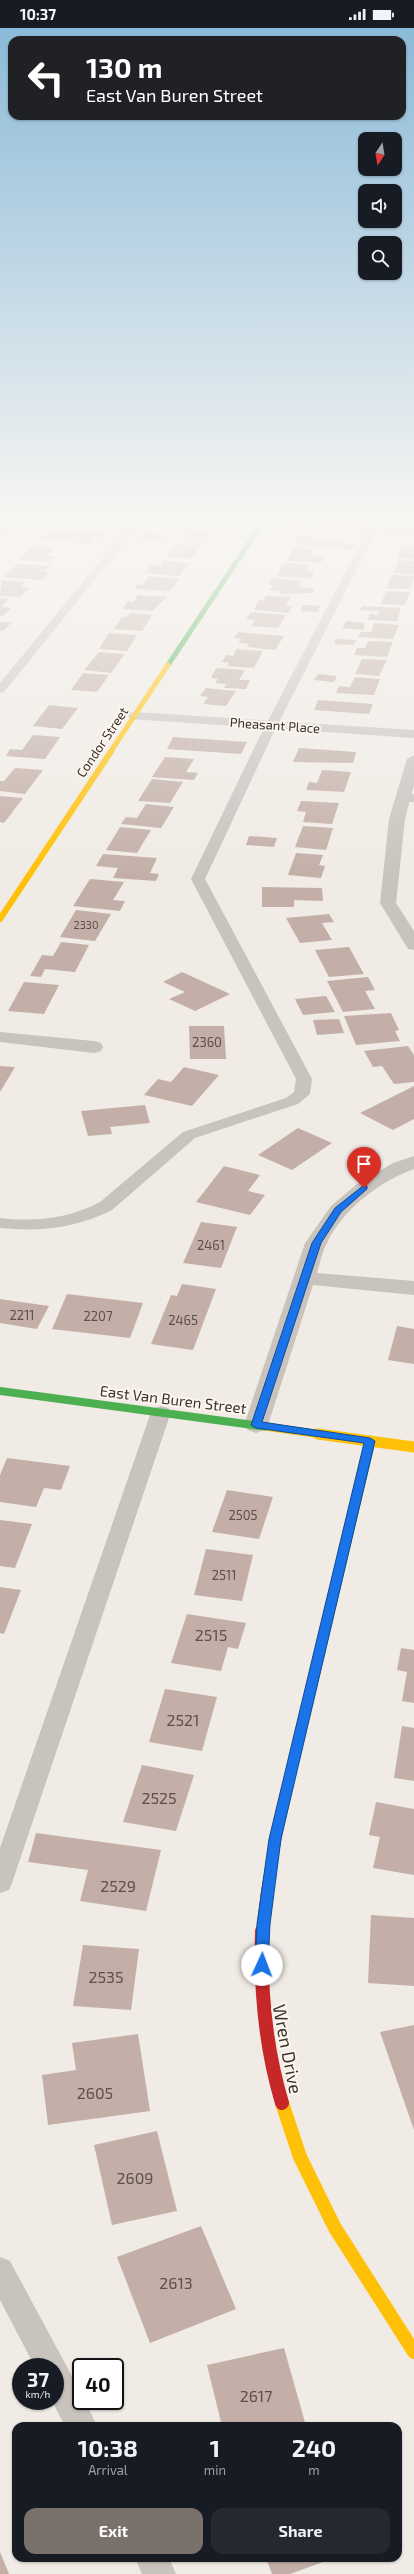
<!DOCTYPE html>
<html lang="en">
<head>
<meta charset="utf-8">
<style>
  body { margin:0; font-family:"Exo 2",sans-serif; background:#242831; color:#f1f3f6; height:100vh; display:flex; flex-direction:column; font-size:15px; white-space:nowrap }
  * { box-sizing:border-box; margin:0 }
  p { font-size:13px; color:#9ea1a6 }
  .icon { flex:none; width:22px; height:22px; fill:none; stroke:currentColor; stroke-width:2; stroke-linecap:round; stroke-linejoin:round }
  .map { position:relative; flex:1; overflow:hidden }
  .sheet { position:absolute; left:12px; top:2394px; width:390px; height:140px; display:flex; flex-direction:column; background:#171b24; border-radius:12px; box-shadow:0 1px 3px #0004 }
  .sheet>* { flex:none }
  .hud { position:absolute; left:8px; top:8px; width:398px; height:84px; border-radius:12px; box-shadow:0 1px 3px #0004; background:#202124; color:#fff; overflow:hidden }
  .needle { width:26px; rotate:192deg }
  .buttons { position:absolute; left:358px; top:104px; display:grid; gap:8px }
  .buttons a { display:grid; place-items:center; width:44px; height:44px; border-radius:8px; background:#171b24; box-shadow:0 1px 3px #0004; font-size:20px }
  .speed { position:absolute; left:12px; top:2330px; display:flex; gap:8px; font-size:20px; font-weight:700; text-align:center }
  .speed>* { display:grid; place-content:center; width:52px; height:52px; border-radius:50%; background:#171b24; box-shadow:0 1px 3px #0004; line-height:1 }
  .speed small { font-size:10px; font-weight:400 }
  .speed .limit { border:2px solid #111; border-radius:6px; background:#fff; color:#111 }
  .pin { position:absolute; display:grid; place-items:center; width:34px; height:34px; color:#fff; margin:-41px -17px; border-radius:50% 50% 50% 0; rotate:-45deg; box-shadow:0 0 4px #0007 }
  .pin .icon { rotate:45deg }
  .me { position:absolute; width:44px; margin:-22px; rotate:2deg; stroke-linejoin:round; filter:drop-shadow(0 0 3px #0008) }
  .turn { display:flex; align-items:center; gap:14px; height:84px; padding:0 12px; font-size:18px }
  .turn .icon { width:52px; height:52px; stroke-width:2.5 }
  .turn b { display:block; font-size:28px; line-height:34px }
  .eta { display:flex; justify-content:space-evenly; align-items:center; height:68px; text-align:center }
  .eta b { font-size:24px; font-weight:700; line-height:28px }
  .cta { display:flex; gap:8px; margin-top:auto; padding:8px 12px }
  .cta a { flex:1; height:46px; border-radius:12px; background:#7a716c; color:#fff; font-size:16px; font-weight:700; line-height:46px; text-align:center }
  .cta a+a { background:#242831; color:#f1f3f6 }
  .status { display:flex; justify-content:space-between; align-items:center; height:28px; padding:0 20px; background:#171b24; direction:ltr }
  .status svg { height:11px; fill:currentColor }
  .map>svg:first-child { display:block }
  .building { fill:#c3afa7 }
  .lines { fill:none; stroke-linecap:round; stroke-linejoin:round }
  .lane { fill:#c9c3be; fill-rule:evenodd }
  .street { fill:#c9c3be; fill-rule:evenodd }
  .fast-far2 { stroke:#4caf50; stroke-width:5 }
  .fast-far1 { stroke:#4caf50; stroke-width:8 }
  .fast { stroke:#4caf50; stroke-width:11 }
  .slow-far4 { stroke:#ffc107; stroke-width:5 }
  .slow-far3 { stroke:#ffc107; stroke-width:6 }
  .slow-far2 { stroke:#ffc107; stroke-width:8 }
  .slow-far1 { stroke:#ffc107; stroke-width:11 }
  .slow { stroke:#ffc107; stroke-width:14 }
  .jam-far1 { stroke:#c62828; stroke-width:11 }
  .jam { stroke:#c62828; stroke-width:14 }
  .route { fill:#1a73e8; stroke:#114b97 }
  .labels { text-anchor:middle; stroke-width:4; stroke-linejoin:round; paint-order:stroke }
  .far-number-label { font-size:11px; fill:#5d504a }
  .far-street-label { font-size:13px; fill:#3b302b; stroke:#fbf5ee }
  .number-label { font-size:13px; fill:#5d504a }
  .street-label { font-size:15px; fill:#3b302b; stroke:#fbf5ee }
  .near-number-label { font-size:16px; fill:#5d504a }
  .near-street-label { font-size:18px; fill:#3b302b; stroke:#fbf5ee }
</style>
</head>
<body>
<div class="status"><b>10:37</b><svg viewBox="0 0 49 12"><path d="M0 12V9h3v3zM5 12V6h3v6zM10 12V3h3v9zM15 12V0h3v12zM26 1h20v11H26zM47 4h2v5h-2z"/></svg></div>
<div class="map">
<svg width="414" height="2546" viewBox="0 0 414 2546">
  <rect width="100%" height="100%" fill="#f0ebe5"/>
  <path class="building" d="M188,502L211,504L204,515L181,514Z
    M45,503L111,504L109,510H91L89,516L73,515L74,512L41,511Z
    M144,504L167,506L161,513L138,511Z
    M298,508L336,511L334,514L358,516L353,522L292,515Z
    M176,516L201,517L192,531L167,529Z
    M401,517L414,518V531L397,530Z
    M32,518L55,519L47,528H55L49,534L18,532Z
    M294,519L313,521L311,527H325L321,535L287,533Z
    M399,532L414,533V546L394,545Z
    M164,533L189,535L179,548L145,545L151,537L160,538Z
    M284,535L309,536L306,543H314L311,551L276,548Z
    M17,536L50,538L44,544H50L43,552L4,549Z
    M391,547L414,548L411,561L387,560Z
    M149,548L180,551L170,563L134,561L137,557H142Z
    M272,550L302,553L298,559L315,560L312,565L280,566L281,563L270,562L273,557H268Z
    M2,552L26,554L20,559L29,560L20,569L0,568Z
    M386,563L410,564L405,577L381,576Z
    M138,567L167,569L152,583L122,581L128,573L133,574Z
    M266,568L290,569L286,578H292L289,585L254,582L259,572L263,573Z
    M0,570L9,571L1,579L11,580L3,588H0Z
    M303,577L320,578L317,584L300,583Z
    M362,578L401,580L397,593L367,592L370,586L378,587L379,583L360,582Z
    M251,584L286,587L278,600L251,598L255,592L246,591Z
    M130,585L152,587L142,603L114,601L122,589H127Z
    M346,593L365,595L363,602L342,600Z
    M0,594L11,595L3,603H0Z
    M374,595L399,597L393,611L358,609L361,604H371Z
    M238,604L284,608L275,622L247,619L249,616L238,615L241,611L234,610Z
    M109,605L137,607L127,623L99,621Z
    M336,611L356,612L354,617L334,616Z
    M368,613L393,614L387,629L354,627L357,620H365Z
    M237,621L263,623L254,640L227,638L229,635L222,634L226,627L233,628Z
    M99,624L125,626L111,645L84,642Z
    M362,631L387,632L379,648L355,646Z
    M216,640L245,642L239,652H250L246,661L224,660L226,656L215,655L218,651L211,650Z
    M83,645L109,647L97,664L71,662Z
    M318,646L337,648L334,654L314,652Z
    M355,649L380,651L374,667L336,665L339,658L350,659Z
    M206,660L236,663L226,678L203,676L208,669L200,668Z
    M318,672L373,676L369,686L314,682Z
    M49,677L78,680L62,701L33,698Z
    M33,707L60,709L45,731L6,728L10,721L22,722Z
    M173,709L247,714L241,726L167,721Z
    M299,720L356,724L353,735L293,734Z
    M165,729L194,731L186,744L198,745L194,752L152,749Z
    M15,740L43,742L25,766L0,763V753H4Z
    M322,742L351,744L344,764L306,762L309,754L317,755Z
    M152,751L183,754L170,775L138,773Z
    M0,768L23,770L4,795L0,794Z
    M301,773L339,775L332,796L303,794L306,784L297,783Z
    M146,776L174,779L161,800L121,796L126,789L137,790Z
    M303,798L333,800L326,822L295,819Z
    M120,799L151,802L137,825L106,822Z
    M249,808L277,810L274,819L246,817Z
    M296,825L323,827L319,837L325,838L321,850L288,847Z
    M103,826L157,830L150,845L159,846L156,853L113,850L118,840L96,838Z
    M90,851L124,854L113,872L125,873L120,883L73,878Z
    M262,859L322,860L323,873L294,872V879H262Z
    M76,882L111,886L95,913L60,909Z
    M329,886L334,894L322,895L332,912L300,915L286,890Z
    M61,914L89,917L75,944L45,941L41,949L30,948L42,927L53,928Z
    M349,919L364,946L329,949L315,922Z
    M182,944L230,966L195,983L169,971L185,964L163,954Z
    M368,949L375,962L365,963L375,981L343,984L327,953Z
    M24,954L59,957L44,986L8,983Z
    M326,968L335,984L303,987L295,971Z
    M391,985L399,1002L395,1003L400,1013L356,1017L344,988Z
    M339,991L344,1005L317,1007L313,992Z
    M189,998H224L226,1031H190Z
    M408,1018L414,1027V1054L394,1056L382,1038L373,1039L364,1023Z
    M0,1038L15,1039L0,1064Z
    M184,1039L219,1047L192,1078L144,1067L158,1051L171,1054Z
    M414,1058V1091L393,1102L360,1085Z
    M145,1077L150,1095L110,1099L112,1106L88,1108L81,1083Z
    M298,1100L332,1115L292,1142L258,1127Z
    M224,1138L260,1147L248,1163L265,1167L250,1187L196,1174Z
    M201,1194L237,1199L221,1240L183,1235Z
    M182,1256L216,1261L193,1322L151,1316L171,1267L177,1268Z
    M67,1266L143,1275L130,1310L52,1301Z
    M0,1271L49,1278L37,1301L0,1295Z
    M397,1298L414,1301V1336L388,1332Z
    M7,1430L70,1438L61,1462L44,1460L36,1479L0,1474V1447Z
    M227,1462L273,1469L259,1511L212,1504Z
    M0,1492L32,1496L15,1540L0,1538Z
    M206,1521L253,1527L242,1573L194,1567Z
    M0,1559L21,1562L4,1606L0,1605Z
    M187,1586L246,1595L238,1621L228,1619L221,1643L171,1635Z
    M401,1620L414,1622V1675L402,1673L407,1644L397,1642Z
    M165,1661L217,1669L202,1723L149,1714Z
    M402,1698L414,1700V1753L394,1750Z
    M142,1737L194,1747L176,1803L123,1794Z
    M376,1774L414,1781V1847L373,1840L380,1809L369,1807Z
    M36,1805L161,1822L146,1883L80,1873L88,1842L28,1834Z
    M371,1887L414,1890V1958L368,1955Z
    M83,1917L139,1921L131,1982L73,1978Z
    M414,1997V2102L380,2004Z
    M138,2006L150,2083L48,2097L42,2047L76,2042L72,2015Z
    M157,2103L177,2183L112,2197L94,2117Z
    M201,2198L236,2281L150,2315L117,2229Z
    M284,2320L306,2398H222L207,2337Z
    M0,2524L9,2546H0Z
    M266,2530H334L290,2546H272Z"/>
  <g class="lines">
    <path class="lane" d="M127,491H135V502L4,664L0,665V655L127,500Z
      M373,491H382L272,708L205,851L312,1051L310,1066L298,1076L195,1110L112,1182C76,1200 40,1204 0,1200V1190C37,1194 67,1191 100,1174L183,1104L286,1070L294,1064L296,1051L191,851L260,708Z
      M414,766V774H403L397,770L403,766Z
      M161,1378L168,1380L171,1384L12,1855L9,1862L0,1865V1820L151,1384L154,1380Z
      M0,2229L10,2233L81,2365V2373H85L97,2398H65L52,2373H55V2339H35L0,2272Z
      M135,2530H169L176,2546H142Z"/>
    <path class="street" d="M7,491H18L4,507L0,508V498Z
      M29,491H144L139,494H34Z
      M248,491H296L414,502V508L253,494Z
      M135,684L414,702V710L130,691L128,688L130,685Z
      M414,727V757L405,791L396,875L414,903V922L408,921L380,875L389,791L407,731Z
      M0,1004L94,1013L101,1015L103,1019L101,1023L94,1025L0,1014Z
      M414,1128V1141C380,1153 342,1182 327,1215C322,1224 320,1235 317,1245L414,1253V1267L313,1257L268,1397L264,1402L256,1405L248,1402L244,1397L305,1215L331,1178L357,1156L393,1135Z"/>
    <path class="fast-far2" d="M168,637L265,491"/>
    <path class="fast-far1" d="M0,1363L268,1399"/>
    <path class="fast" d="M278,1799L370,1413"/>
    <path class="slow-far4" d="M111,723L168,637"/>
    <path class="slow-far3" d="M0,891L112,722"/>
    <path class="slow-far2" d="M268,1399L325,1407"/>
    <path class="slow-far1" d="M318,1406L414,1419"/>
    <path class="slow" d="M282,2075L300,2129L335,2200L414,2324"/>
    <path class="jam-far1" d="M262,1904L266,1867L278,1799"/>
    <path class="jam" d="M262,1903C260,1963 265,2018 282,2075"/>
  </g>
  <linearGradient id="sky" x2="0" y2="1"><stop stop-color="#8bbad8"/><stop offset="0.58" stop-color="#f8f6f3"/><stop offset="1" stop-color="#f8f6f3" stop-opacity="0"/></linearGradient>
  <rect width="414" height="848" fill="url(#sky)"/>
  <path class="route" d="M364,1157L367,1158V1161L341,1184L321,1215L262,1394L370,1410L375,1413L281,1811L270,1896L268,1937L262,1942L255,1937L257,1896L269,1811L364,1415L256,1400L251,1397L312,1215L335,1180Z"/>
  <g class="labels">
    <g class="far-number-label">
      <text x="86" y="901">2330</text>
    </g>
    <g class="far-street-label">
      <text transform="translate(275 697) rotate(4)" y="5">Pheasant Place</text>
      <text transform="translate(102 714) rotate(-56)" y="5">Condor Street</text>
    </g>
    <g class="number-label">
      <text x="207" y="1019">2360</text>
      <text x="211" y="1222">2461</text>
      <text x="22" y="1292">2211</text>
      <text x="98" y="1293">2207</text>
      <text x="183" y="1297">2465</text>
      <text x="243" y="1492">2505</text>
      <text x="224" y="1552">2511</text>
    </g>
    <g class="street-label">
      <text transform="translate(173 1372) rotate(7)" y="5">East Van Buren Street</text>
    </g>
    <g class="near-number-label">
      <text x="211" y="1613">2515</text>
      <text x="183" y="1698">2521</text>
      <text x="159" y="1776">2525</text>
      <text x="118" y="1864">2529</text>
      <text x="106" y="1955">2535</text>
      <text x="95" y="2071">2605</text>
      <text x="135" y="2156">2609</text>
      <text x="176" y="2261">2613</text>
      <text x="256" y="2374">2617</text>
    </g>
    <g class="near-street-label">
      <text transform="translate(287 2021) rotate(79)" y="6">Wren Drive</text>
    </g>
  </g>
</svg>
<div class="buttons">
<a><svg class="needle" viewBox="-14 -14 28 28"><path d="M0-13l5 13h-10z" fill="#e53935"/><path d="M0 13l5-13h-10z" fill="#9ea1a6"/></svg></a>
<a><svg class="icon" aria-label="sound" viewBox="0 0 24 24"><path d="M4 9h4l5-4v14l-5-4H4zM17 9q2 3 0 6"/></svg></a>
<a><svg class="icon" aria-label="search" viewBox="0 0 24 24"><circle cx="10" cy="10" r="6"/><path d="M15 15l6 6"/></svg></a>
</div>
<div class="speed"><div>37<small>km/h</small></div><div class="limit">40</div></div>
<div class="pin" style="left:364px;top:1160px;background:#d93025"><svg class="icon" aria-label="arrive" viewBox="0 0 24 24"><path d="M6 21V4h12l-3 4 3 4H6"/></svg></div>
<svg class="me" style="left:262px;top:1937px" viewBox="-20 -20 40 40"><circle r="19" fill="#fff"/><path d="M0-13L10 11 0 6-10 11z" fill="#1a73e8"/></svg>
<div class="hud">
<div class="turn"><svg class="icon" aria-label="left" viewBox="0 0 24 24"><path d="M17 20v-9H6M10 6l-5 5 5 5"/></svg><div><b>130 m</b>East Van Buren Street</div></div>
</div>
<section class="sheet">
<div class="eta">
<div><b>10:38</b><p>Arrival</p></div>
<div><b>1</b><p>min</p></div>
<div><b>240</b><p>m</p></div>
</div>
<div class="cta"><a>Exit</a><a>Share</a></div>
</section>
</div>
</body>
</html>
